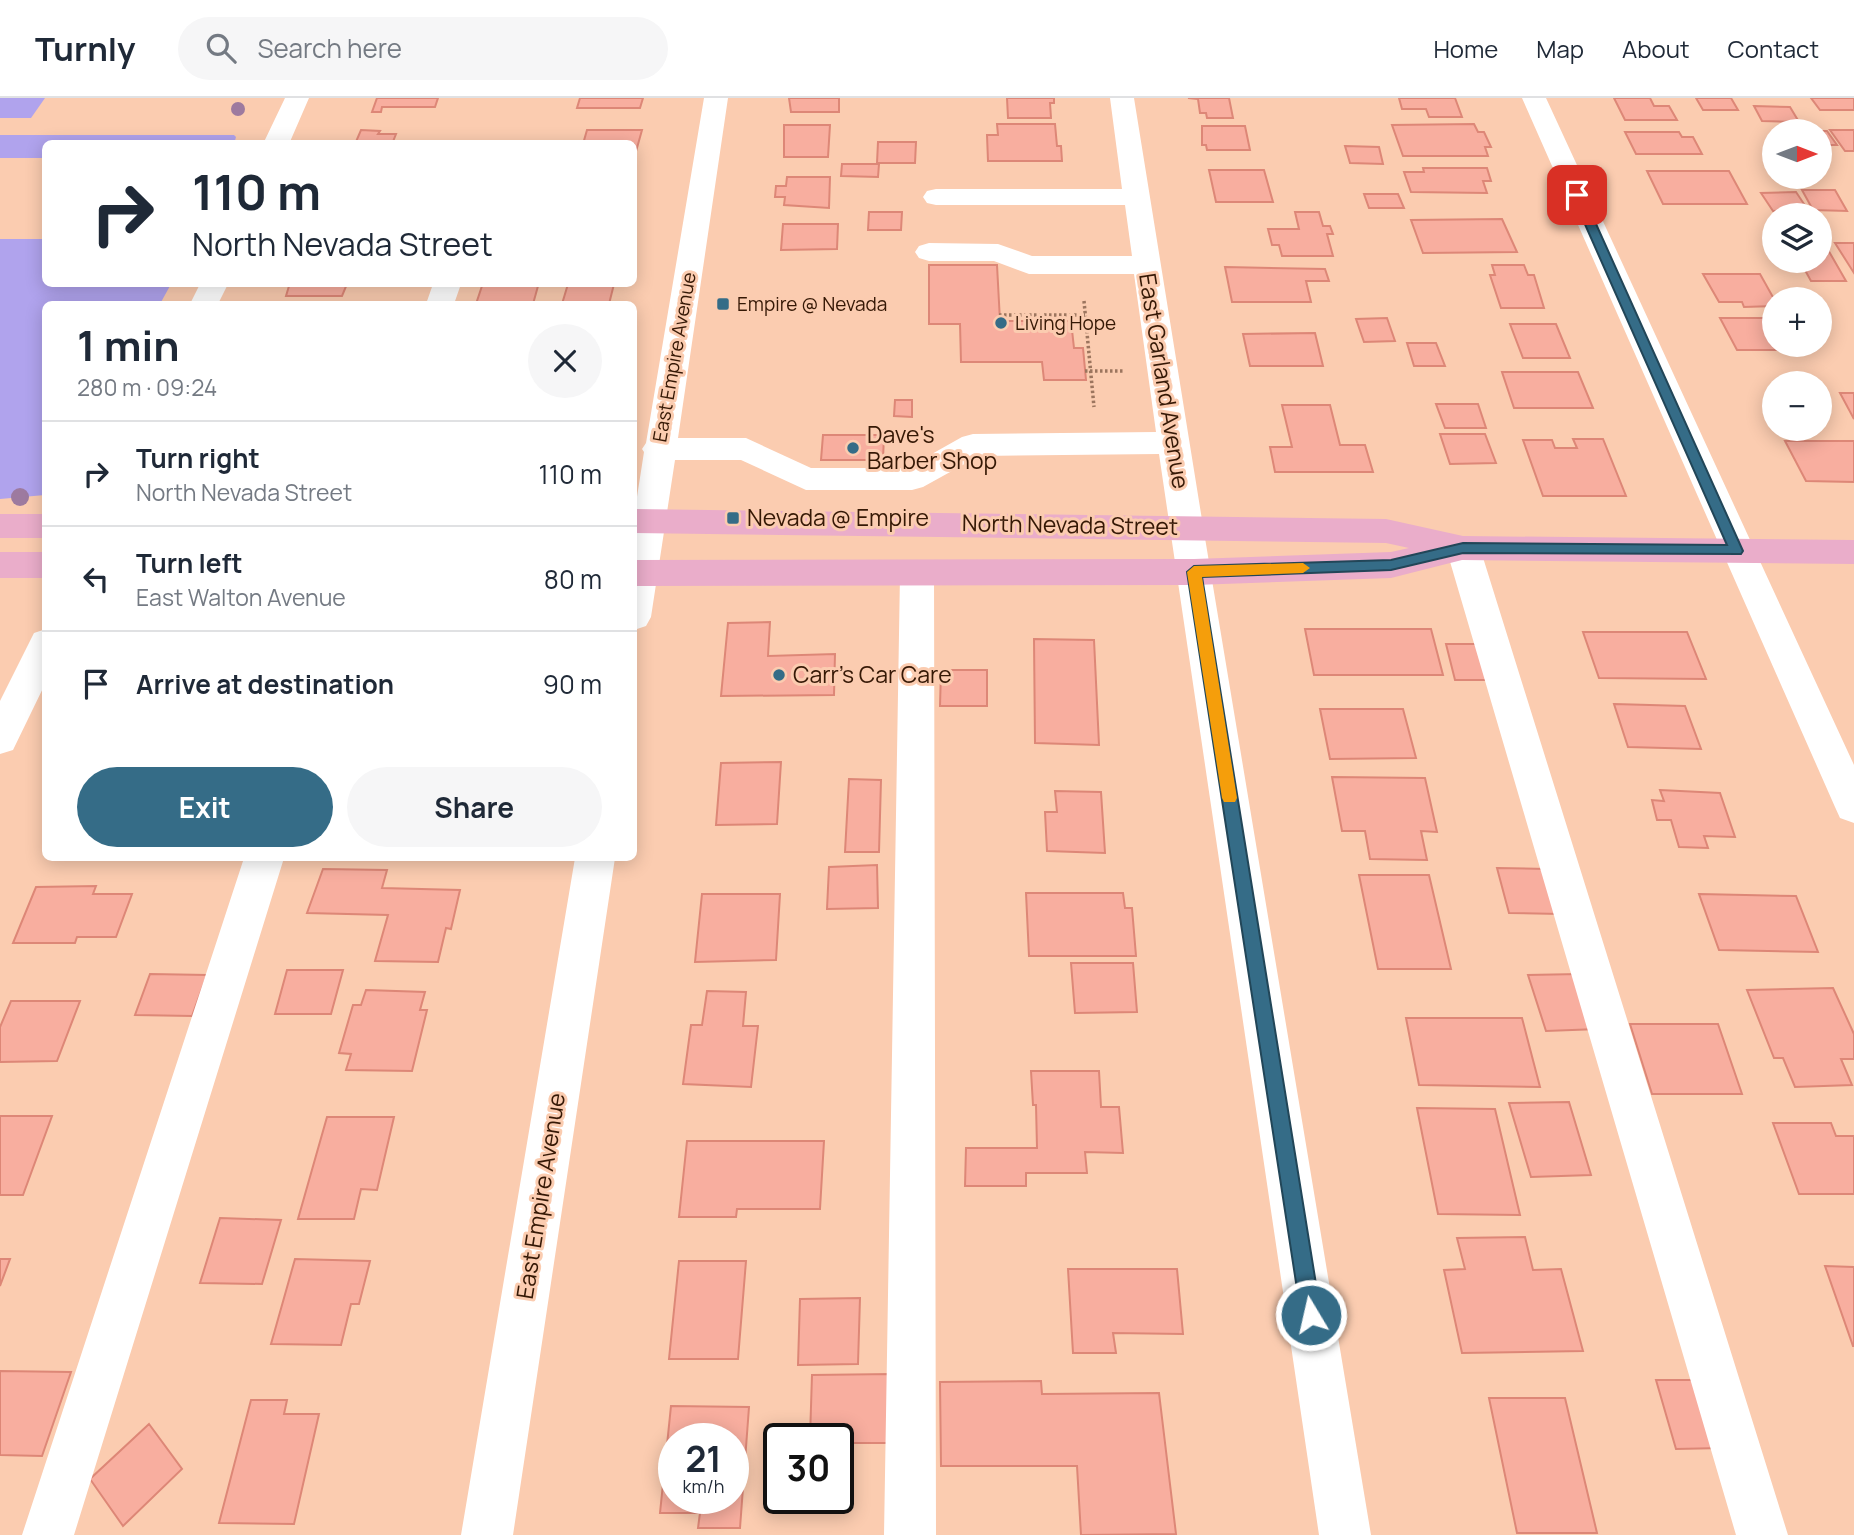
<!DOCTYPE html>
<html lang="en">
<head>
<meta charset="utf-8">
<style>
  body { margin:0; font-family:Manrope,sans-serif; background:#f6f6f7; color:#1f2937; height:100vh; display:flex; flex-direction:column; font-size:26px; white-space:nowrap }
  * { box-sizing:border-box; margin:0 }
  p { font-size:23px; color:#747a83 }
  .icon { flex:none; width:38px; height:38px; fill:none; stroke:currentColor; stroke-width:2; stroke-linecap:round; stroke-linejoin:round }
  .map { position:relative; flex:1; overflow:hidden }
  .details { position:absolute; left:42px; top:203px; width:595px; height:560px; display:flex; flex-direction:column; background:#fff; border-radius:10px; box-shadow:0 4px 18px #0003 }
  .details>* { flex:none }
  .guide { position:absolute; left:42px; top:42px; width:595px; height:147px; border-radius:10px; box-shadow:0 4px 18px #0003; background:#fff; color:#1f2937; overflow:hidden }
  .needle { width:46px; rotate:90deg }
  .buttons { position:absolute; left:1762px; top:21px; display:grid; gap:14px }
  .buttons a { display:grid; place-items:center; width:70px; height:70px; border-radius:50%; background:#fff; box-shadow:0 4px 18px #0003; font-size:35px }
  .speed { position:absolute; left:658px; top:1325px; display:flex; gap:14px; font-size:35px; font-weight:700; text-align:center }
  .speed>* { display:grid; place-content:center; width:91px; height:91px; border-radius:50%; background:#fff; box-shadow:0 4px 18px #0003; line-height:1 }
  .speed small { font-size:18px; font-weight:400 }
  .speed .limit { border:4px solid #111; border-radius:10px; background:#fff; color:#111 }
  .pin { position:absolute; display:grid; place-items:center; width:60px; height:60px; color:#fff; margin:-30px; border-radius:14px; box-shadow:0 4px 10px #0006 }
  .me { position:absolute; width:77px; margin:-38px; rotate:351deg; stroke-linejoin:round; filter:drop-shadow(0 0 5px #0008) }
  .turn { display:flex; align-items:center; gap:24px; height:147px; padding:0 35px; font-size:32px }
  .turn .icon { width:91px; height:91px; stroke-width:2.5 }
  .turn b { display:block; font-size:49px; line-height:60px }
  .round { display:grid; place-items:center; flex:none; width:74px; height:74px; border-radius:37px; background:#f6f6f7 }
  .summary { display:flex; align-items:center; justify-content:space-between; height:119px; padding:0 35px }
  h1 { font-size:42px; font-weight:700; line-height:52px }
  .primary-button { display:flex; gap:14px; margin-top:auto; padding:14px 35px }
  .primary-button a { flex:1; height:80px; border-radius:42px; background:#356c87; color:#fff; font-size:28px; font-weight:700; line-height:80px; text-align:center }
  .primary-button a+a { background:#f6f6f7; color:#1f2937 }
  ul { padding:0; list-style:none }
  li { display:flex; align-items:center; gap:21px; height:105px; padding:0 35px; border-top:2px solid #e0e1e3 }
  li div { flex:1 }
  li b { display:block; font-size:26px }
  li em { font-style:normal }
  header { display:flex; align-items:center; gap:42px; box-sizing:border-box; height:98px; padding:0 35px; background:#fff; border-bottom:2px solid #e0e1e3 }
  header strong { font-size:33px }
  nav { display:flex; gap:38px; margin-inline-start:auto; font-size:24px }
  .search { width:490px; height:63px; background:#f6f6f7; display:flex; align-items:center; gap:18px; box-sizing:border-box; padding:0 24px; border-radius:38px; color:#747a83; font-size:26px }
  .map>svg:first-child { display:block }
  .green { fill:#b0a3ed }
  .building { fill:#f8ae9f; stroke:#dd8777; stroke-width:2; fill-rule:evenodd }
  .lines { fill:none; stroke-linecap:round; stroke-linejoin:round }
  .path { stroke:#9c755e; stroke-width:3.5; stroke-dasharray:2.5 2.5; stroke-linecap:butt }
  .minor { fill:#fff; fill-rule:evenodd }
  .major { fill:#eaadca; fill-rule:evenodd }
  .tree { fill:#9d7a9f }
  .route { fill:#356c87; stroke:#224658; stroke-width:2 }
  .slow { fill:#f59e0b }
  .poi-dot { fill:#356c87; stroke:#fbccb0; stroke-width:2.5 }
  .labels { text-anchor:middle; stroke-width:6; stroke-linejoin:round; paint-order:stroke }
  .far-poi-label { font-size:19px; fill:#351805; stroke:#fbccb0; text-anchor:start }
  .far-street-label { font-size:19px; fill:#351805; stroke:#fbccb0 }
  .street-label { font-size:23px; fill:#351805; stroke:#fbccb0 }
  .poi-label { font-size:23px; fill:#351805; stroke:#fbccb0; text-anchor:start }
</style>
</head>
<body>
<header>
<strong>Turnly</strong>
<div class="search"><svg class="icon" aria-label="search" viewBox="0 0 24 24"><circle cx="10" cy="10" r="6"/><path d="M15 15l6 6"/></svg>Search here</div>
<nav><a>Home</a><a>Map</a><a>About</a><a>Contact</a></nav>
</header>
<div class="map">
<svg width="1854" height="1437" viewBox="0 0 1854 1437">
  <rect width="100%" height="100%" fill="#fbccb0"/>
  <path class="green" d="M0,0H45L31,20H0Z
    M0,37H234L236,39L234,46H46L45,60H0Z
    M0,141H45L46,186H171L160,206H46L45,397L0,401Z"/>
  <path class="building" d="M377,0H438L435,9H382L381,14H372Z
    M580,0H643L640,10H577Z
    M789,0H839V14H791Z
    M1007,0H1054V5H1050L1051,20H1008Z
    M1229,0L1233,20H1207L1206,15H1200L1198,1L1188,0Z
    M1399,0H1455L1462,19H1429L1426,11H1402Z
    M1614,0H1650L1654,8H1669L1677,22H1625Z
    M1696,0H1731L1738,12H1703Z
    M1811,0H1854V12H1820Z
    M1754,8L1790,9L1799,24L1762,23Z
    M997,26H1055L1057,48H1061L1062,63H988L987,37H998Z
    M1474,26L1478,34H1484L1491,49H1485L1488,58H1403L1392,27Z
    M784,27H830L828,59H784Z
    M1202,28H1245L1250,52H1207L1206,47H1202Z
    M361,32L380,33L378,36H396L392,46H355Z
    M587,32H642L635,57L634,46H583Z
    M1830,32H1854V53H1845Z
    M1803,33H1827L1837,47H1820V33Z
    M1625,34H1679L1682,39H1693L1702,56H1636Z
    M878,44H916L915,65H877Z
    M1345,48L1379,49L1383,66L1350,65Z
    M842,66H879L878,79L841,78Z
    M1423,70H1487L1491,83H1483L1487,95L1411,94L1404,74H1424Z
    M1209,72H1264L1273,104H1216Z
    M1647,73H1729L1747,106H1663Z
    M787,79H830L829,110L784,107L785,99H775L776,88H786Z
    M1802,92H1835L1847,113L1813,112Z
    M1796,94L1808,112L1773,113L1761,95Z
    M1364,96H1398L1404,110H1369Z
    M869,114H902L901,132H868Z
    M1295,114H1319L1323,128H1330L1333,136H1327L1333,158H1282L1279,147H1272L1268,131H1299Z
    M1502,121L1517,154L1423,155L1411,122Z
    M783,126H838L837,151L781,152Z
    M1835,145H1854V175Z
    M1820,150H1827L1846,183H1811L1800,163H1820Z
    M929,167H997L1000,223H1071L1074,250H1083L1086,282H1044L1042,264H961L960,226H929Z
    M1492,167H1524L1528,177H1534L1544,210H1501L1490,177H1495Z
    M1225,169L1325,171L1329,183H1306L1311,204H1232Z
    M1703,176H1760L1774,201V208L1744,209L1742,204H1719Z
    M281,186H347L342,198H286L289,188H280Z
    M568,186H614L609,206H562Z
    M482,188H538L533,206H476Z
    M1387,220L1395,243L1364,244L1356,221Z
    M1720,220H1774V247H1806L1809,252H1737Z
    M1510,226H1556L1570,260H1523Z
    M1315,235L1323,268H1250L1243,236Z
    M1407,245H1436L1445,268H1414Z
    M1502,274H1578L1593,310H1514Z
    M1840,295H1854V321Z
    M895,302H912V319L894,318Z
    M1436,306H1478L1486,330H1445Z
    M1282,307H1330L1340,347H1365L1373,374H1275L1270,349H1292Z
    M1440,336H1485L1496,365L1450,366Z
    M823,337H884L883,362H821Z
    M1573,341H1603L1626,398H1543L1523,342H1552L1555,350H1577Z
    M1785,343H1854V384L1806,383Z
    M770,524L768,558L835,556L834,597L721,598L728,525Z
    M1305,531H1431L1443,577H1314Z
    M1583,534H1687L1706,581L1599,580Z
    M1034,541L1094,542L1099,647L1035,645Z
    M1446,546H1481L1491,582H1455Z
    M941,572H987V608H940Z
    M1614,606L1685,608L1701,651L1628,649Z
    M1320,611H1403L1416,660L1330,661Z
    M781,664L777,726L716,727L721,665Z
    M1332,679L1425,680L1437,734L1421,733L1427,762L1370,761L1365,733H1342Z
    M849,681L881,682L879,754H845Z
    M1660,692L1720,695L1735,739L1704,738L1708,750L1679,749L1671,722H1657L1652,702L1664,703Z
    M1055,693L1101,694L1105,755L1047,753L1045,714H1057Z
    M877,767L878,810L827,811L829,769Z
    M1497,770L1547,771L1560,816L1509,815Z
    M323,771L387,772L382,790L460,792L451,831L446,830L438,864L375,863L388,817L307,815Z
    M1359,777H1429L1451,871H1378Z
    M96,788L93,796H132L116,839H77L75,845H13L36,789Z
    M1026,795H1123L1125,810H1132L1136,858H1029Z
    M702,796H780L776,862L695,864Z
    M1699,796L1796,798L1818,854L1719,852Z
    M1071,865H1133L1137,914L1075,915Z
    M287,872H343L331,916H275Z
    M150,876L207,877L192,918L135,917Z
    M1579,876L1598,931L1546,933L1528,877Z
    M1833,890L1854,936V961H1841L1852,987L1795,989L1783,960H1774L1747,892Z
    M366,892L425,894L420,912H427L412,973L346,972L351,956L339,955L353,907H361Z
    M707,893L746,894L743,928H758L751,989L683,986L691,927H702Z
    M11,903H80L57,963L0,964V929Z
    M1406,920H1522L1540,989L1419,987Z
    M1630,926H1718L1742,996H1652Z
    M1031,973H1099L1101,1009H1119L1123,1055L1085,1054L1087,1075H1026V1088H965L966,1050H1037L1036,1007H1033Z
    M1569,1004L1591,1077L1531,1079L1509,1005Z
    M1417,1010L1495,1011L1520,1117L1438,1116Z
    M0,1018H52L23,1097H0Z
    M327,1019H394L377,1092L361,1091L354,1121H298Z
    M1773,1025H1831L1836,1038H1854V1096H1799Z
    M687,1043H824L820,1111H737L736,1119H679Z
    M220,1120L281,1122L262,1186L200,1185Z
    M1525,1139L1533,1172L1561,1171L1583,1253L1462,1255L1444,1172L1465,1171L1457,1140Z
    M0,1161H10L0,1188Z
    M295,1161L370,1163L359,1206H351L341,1247L271,1246Z
    M679,1163H746L738,1261H669Z
    M1825,1168L1854,1169V1248H1853Z
    M1068,1171H1177L1183,1236L1113,1235L1116,1255H1073Z
    M860,1200L858,1266L798,1267L800,1201Z
    M0,1273L71,1274L42,1358L0,1357Z
    M892,1276L891,1345H838V1340H810L812,1277Z
    M1656,1282H1700L1722,1350L1676,1351Z
    M1041,1283L1042,1296L1159,1295L1176,1436L1081,1437L1077,1368H941L940,1284Z
    M1489,1300H1565L1597,1435H1517Z
    M251,1302H287L284,1316H319L294,1426L219,1425Z
    M671,1308L749,1309L740,1430H698L700,1415H660ZM674,1340H733V1400H674Z
    M149,1326L182,1371L123,1428L90,1381Z"/>
  <g class="lines">
    <path class="path" d="M1084,203L1094,309
      M999,217H1085
      M1085,273H1123"/>
    <path class="minor" d="M285,0H309L289,46H263Z
      M704,0H728L678,340H746L811,370H907L962,339L973,336L1156,334L1134,176H1029L994,163H929L919,160L915,154L919,148L929,145L998,146L1032,158H1132L1125,107H936L927,105L923,99L927,93L936,91H1122L1110,0H1134L1203,428L1371,1437H1319L1159,356L979,358L923,389L912,392H806L741,362H675L651,519L646,528L634,532V418L644,354L642,351L646,345Z
      M1522,0H1546L1854,667V725L1840,720L1835,709Z
      M200,186H228L218,206H190Z
      M433,186H461L454,206H426Z
      M1463,438L1475,441L1480,450L1788,1437H1736L1446,450L1451,441Z
      M917,463L929,467L934,476L936,1437H884L900,476L905,467Z
      M46,531V584L13,652L0,656V603L34,535Z
      M244,760H284L74,1437H22Z
      M575,760H615L513,1437H461Z"/>
    <path class="major" d="M634,411L1386,421L1463,438L1854,442V466L1462,462L1391,480L1194,487L634,488V462L1194,461L1391,454L1409,450L1386,445L634,435Z
      M0,416H46V440H0Z
      M0,454H46V480H0Z"/>
  </g>
  <g class="tree">
    <circle cx="238" cy="11" r="7"/>
    <circle cx="20" cy="399" r="9"/>
  </g>
  <path class="route" d="M1577,93L1583,97L1743,453L1741,456L1463,455L1391,472L1202,479L1321,1217L1318,1224L1311,1227L1304,1224L1301,1217L1187,474L1194,468L1391,462L1463,445L1727,447L1572,97Z"/>
  <path class="slow" d="M1303,465L1310,470L1303,475L1202,479L1237,700L1235,704H1224L1222,700L1187,474L1194,468Z"/>
  <g class="poi-dot">
    <rect x="716" y="199" width="14" height="14" rx="3.5"/>
    <circle cx="1001" cy="225" r="7"/>
    <circle cx="853" cy="350" r="7"/>
    <rect x="726" y="413" width="14" height="14" rx="3.5"/>
    <circle cx="779" cy="577" r="7"/>
  </g>
  <g class="labels">
    <g class="far-poi-label">
      <text x="737" y="213">Empire @ Nevada</text>
      <text x="1015" y="232">Living Hope</text>
    </g>
    <g class="far-street-label">
      <text transform="translate(674 259) rotate(-80)" y="7">East Empire Avenue</text>
    </g>
    <g class="street-label">
      <text transform="translate(1164 283) rotate(81)" y="8">East Garland Avenue</text>
      <text transform="translate(1070 427) rotate(1)" y="8">North Nevada Street</text>
      <text transform="translate(541 1098) rotate(-81)" y="8">East Empire Avenue</text>
    </g>
    <g class="poi-label">
      <text x="867" y="345">Dave's<tspan x="867" dy="26">Barber Shop</tspan></text>
      <text x="747" y="428">Nevada @ Empire</text>
      <text x="793" y="585">Carr's Car Care</text>
    </g>
  </g>
</svg>
<div class="buttons">
<a><svg class="needle" viewBox="-14 -14 28 28"><path d="M0-13l5 13h-10z" fill="#e53935"/><path d="M0 13l5-13h-10z" fill="#747a83"/></svg></a>
<a><svg class="icon" aria-label="layers" viewBox="0 0 24 24"><path d="M12 4l9 5-9 5-9-5zM3 14l9 5 9-5"/></svg></a>
<a>+</a>
<a>−</a>
</div>
<div class="speed"><div>21<small>km/h</small></div><div class="limit">30</div></div>
<div class="pin" style="left:1577px;top:97px;background:#d93025"><svg class="icon" aria-label="arrive" viewBox="0 0 24 24"><path d="M6 21V4h12l-3 4 3 4H6"/></svg></div>
<svg class="me" style="left:1311px;top:1217px" viewBox="-20 -20 40 40"><circle r="17" fill="#356c87" stroke="#fff" stroke-width="3"/><path d="M0-11L8 9 0 5-8 9z" fill="#fff"/></svg>
<div class="guide">
<div class="turn"><svg class="icon" aria-label="right" viewBox="0 0 24 24"><path d="M7 20v-9h11M14 6l5 5-5 5"/></svg><div><b>110 m</b>North Nevada Street</div></div>
</div>
<section class="details">
<div class="summary"><div><h1>1 min</h1><p>280 m · 09:24</p></div><a class="round"><svg class="icon" aria-label="close" viewBox="0 0 24 24"><path d="M6 6l12 12M18 6L6 18"/></svg></a></div>
<ul>
<li><svg class="icon" aria-label="right" viewBox="0 0 24 24"><path d="M7 20v-9h11M14 6l5 5-5 5"/></svg><div><b>Turn right</b><p>North Nevada Street</p></div><em>110 m</em></li>
<li><svg class="icon" aria-label="left" viewBox="0 0 24 24"><path d="M17 20v-9H6M10 6l-5 5 5 5"/></svg><div><b>Turn left</b><p>East Walton Avenue</p></div><em>80 m</em></li>
<li><svg class="icon" aria-label="arrive" viewBox="0 0 24 24"><path d="M6 21V4h12l-3 4 3 4H6"/></svg><div><b>Arrive at destination</b></div><em>90 m</em></li>
</ul>
<div class="primary-button"><a>Exit</a><a>Share</a></div>
</section>
</div>
</body>
</html>
